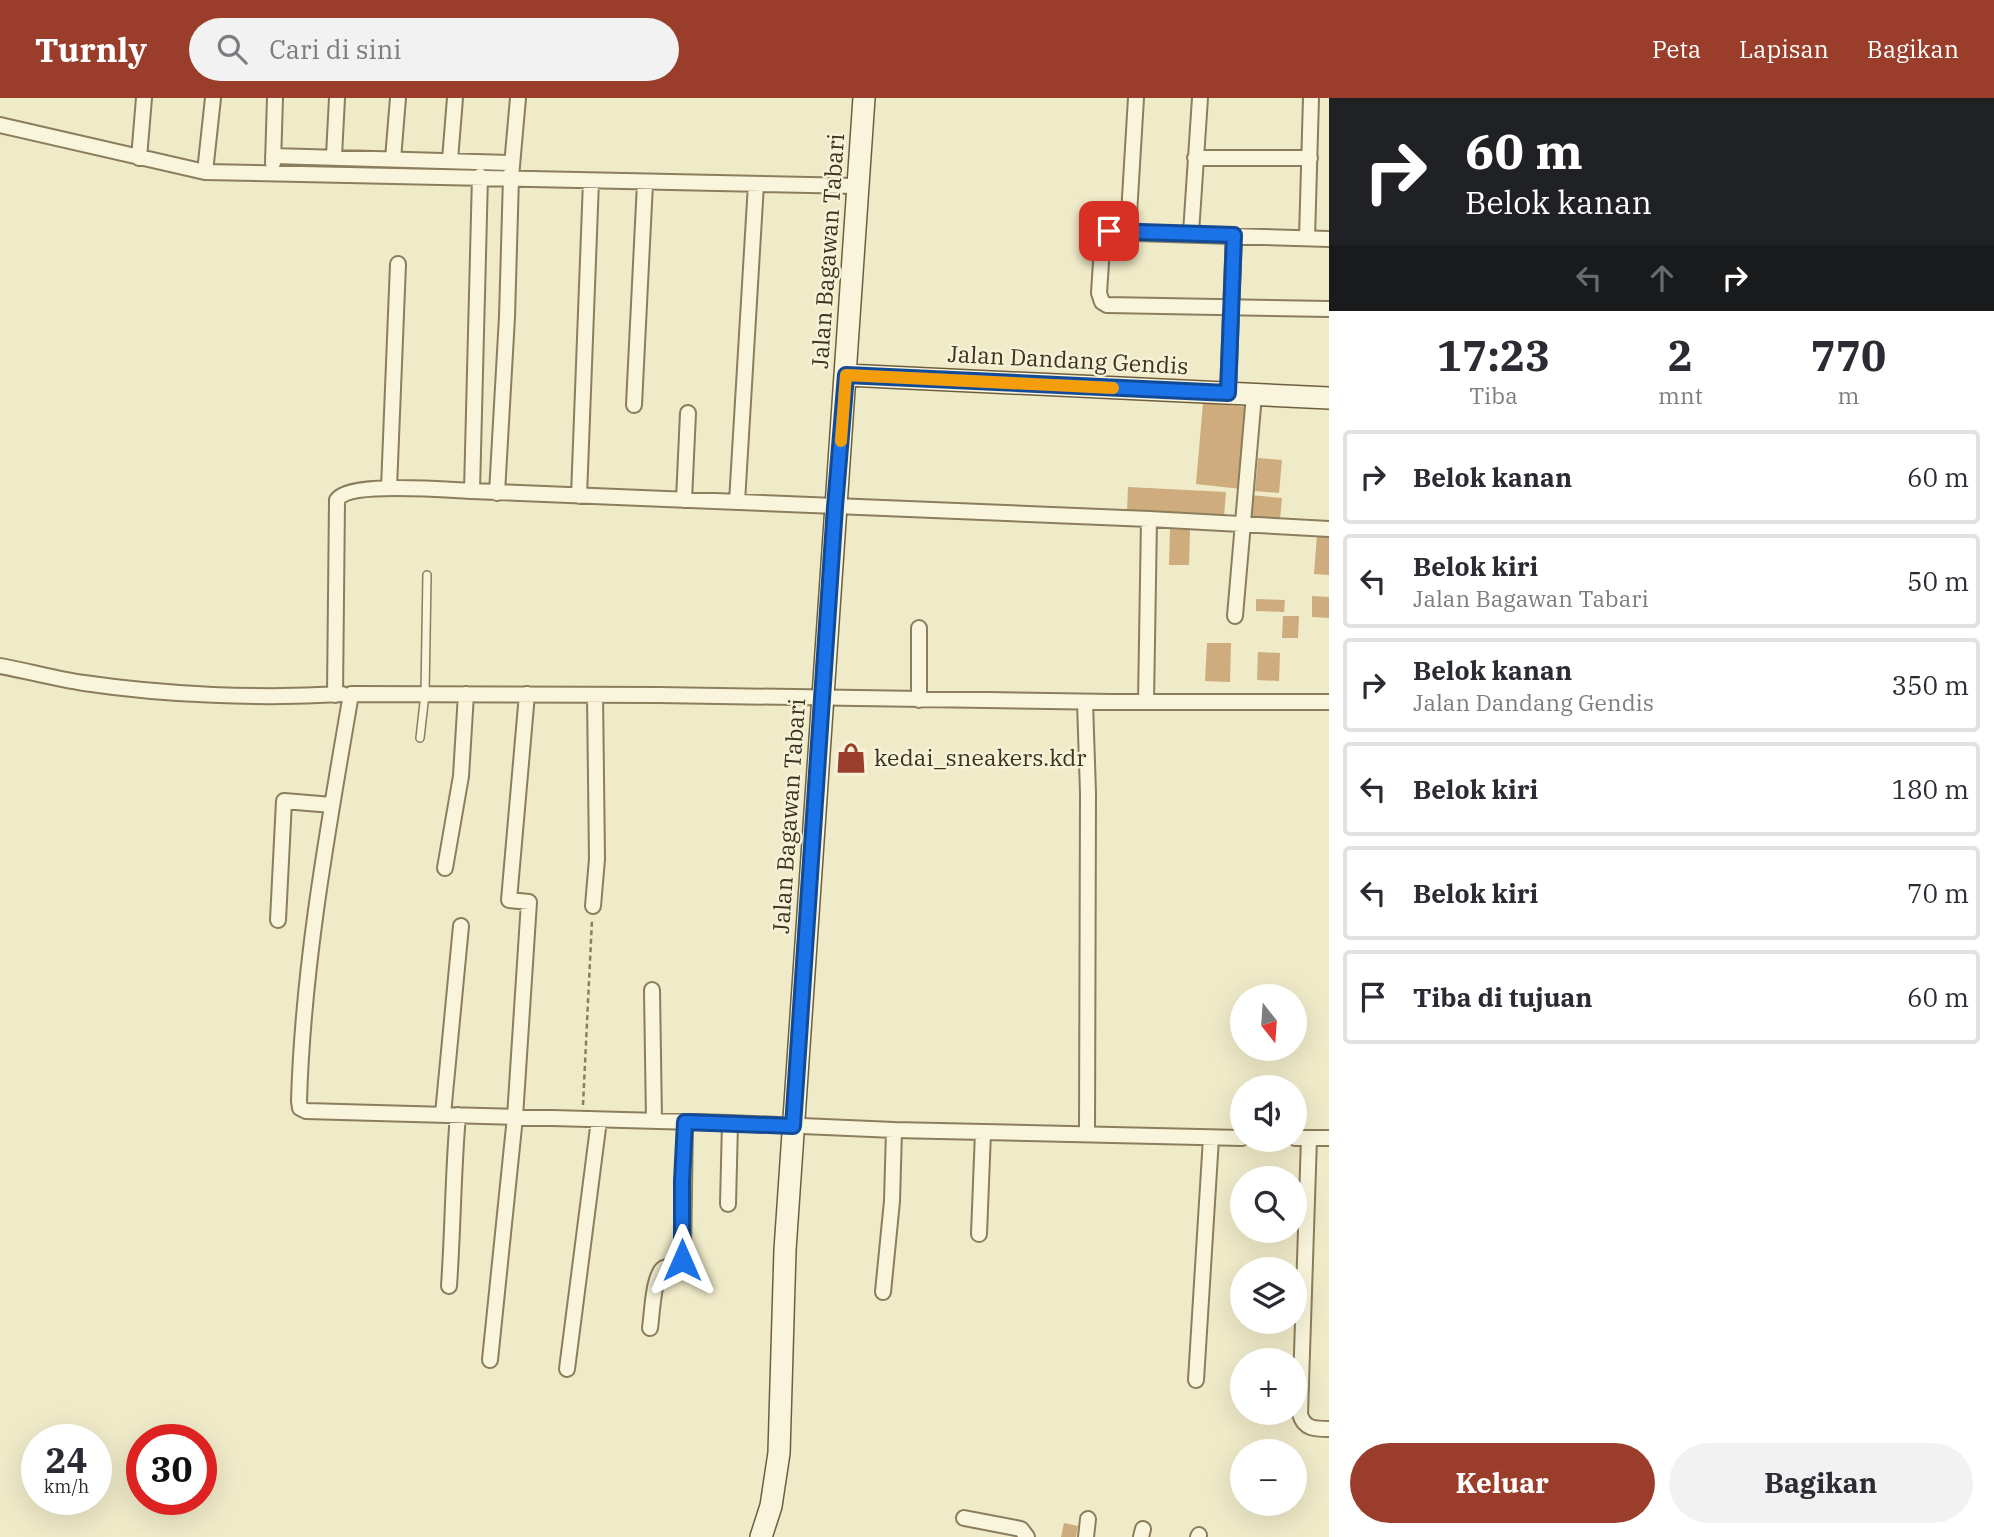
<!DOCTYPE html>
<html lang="id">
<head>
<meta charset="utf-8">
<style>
  body { margin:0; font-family:"IBM Plex Serif",serif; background:#f2f2f3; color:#2b2b33; height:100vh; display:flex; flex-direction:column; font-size:26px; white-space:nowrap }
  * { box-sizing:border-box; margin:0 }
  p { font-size:23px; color:#7c7c81 }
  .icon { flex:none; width:38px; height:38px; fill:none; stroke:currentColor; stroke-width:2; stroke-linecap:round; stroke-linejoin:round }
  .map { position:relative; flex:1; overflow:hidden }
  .drawer { display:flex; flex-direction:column; background:#fff; width:665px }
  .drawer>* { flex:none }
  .guide { background:#202124; color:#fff; overflow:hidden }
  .needle { width:46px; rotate:163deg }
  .fabs { position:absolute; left:1230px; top:886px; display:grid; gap:14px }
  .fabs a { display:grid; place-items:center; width:77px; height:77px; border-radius:50%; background:#fff; box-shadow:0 7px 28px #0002; font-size:35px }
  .speed { position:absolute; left:21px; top:1326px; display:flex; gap:14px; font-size:35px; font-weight:700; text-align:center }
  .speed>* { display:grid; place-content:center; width:91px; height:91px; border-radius:50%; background:#fff; box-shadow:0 7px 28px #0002; line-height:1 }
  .speed small { font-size:18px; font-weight:400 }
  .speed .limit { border:10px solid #d22; background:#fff; color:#111 }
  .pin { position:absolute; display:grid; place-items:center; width:60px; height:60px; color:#fff; margin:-30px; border-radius:14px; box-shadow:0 4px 10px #0006 }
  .me { position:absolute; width:77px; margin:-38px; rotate:0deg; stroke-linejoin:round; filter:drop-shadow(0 0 5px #0008) }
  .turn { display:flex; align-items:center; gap:24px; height:147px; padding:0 21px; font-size:32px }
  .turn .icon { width:91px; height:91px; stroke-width:2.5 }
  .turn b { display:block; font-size:49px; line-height:60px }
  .lanes { display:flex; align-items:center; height:66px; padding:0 21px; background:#0003; justify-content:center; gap:35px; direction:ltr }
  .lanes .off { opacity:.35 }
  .eta { display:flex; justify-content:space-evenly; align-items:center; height:119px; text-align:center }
  .eta b { font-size:42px; font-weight:800; line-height:49px }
  .cta { display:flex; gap:14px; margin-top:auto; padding:14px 21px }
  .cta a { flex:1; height:80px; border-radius:42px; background:#9b3d2b; color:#fff; font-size:28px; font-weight:800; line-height:80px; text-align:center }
  .cta a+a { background:#f2f2f3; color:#2b2b33 }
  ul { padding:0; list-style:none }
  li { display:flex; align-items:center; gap:21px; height:94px; margin:0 14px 10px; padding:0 7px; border:4px solid #e1e1e2; border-radius:7px }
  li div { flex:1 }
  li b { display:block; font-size:26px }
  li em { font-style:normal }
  header { display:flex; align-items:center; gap:42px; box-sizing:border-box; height:98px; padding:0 35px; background:#9b3d2b; color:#fff }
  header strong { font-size:33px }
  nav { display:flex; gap:38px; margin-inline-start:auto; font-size:24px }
  .search { width:490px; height:63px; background:#f2f2f3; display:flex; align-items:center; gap:18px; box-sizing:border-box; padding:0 24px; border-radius:38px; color:#7c7c81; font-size:26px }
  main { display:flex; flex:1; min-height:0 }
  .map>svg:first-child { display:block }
  .building { fill:#ceac7d }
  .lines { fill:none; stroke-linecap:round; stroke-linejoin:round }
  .lane-casing { stroke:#8c7d5c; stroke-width:10 }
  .street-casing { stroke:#8c7d5c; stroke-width:18 }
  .secondary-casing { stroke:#6e5e3f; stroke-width:24 }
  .path { stroke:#8c7d5c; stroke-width:2.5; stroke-dasharray:5 3.5; stroke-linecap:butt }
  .lane { stroke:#f9f5dc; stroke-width:7 }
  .street { stroke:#f9f5dc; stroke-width:14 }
  .secondary { stroke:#f9f5dc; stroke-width:21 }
  .route-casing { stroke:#114b97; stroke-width:18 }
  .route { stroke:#1a73e8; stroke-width:12 }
  .slow { stroke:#f59e0b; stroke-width:12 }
  .labels { text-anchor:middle; stroke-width:5; stroke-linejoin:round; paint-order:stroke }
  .street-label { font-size:23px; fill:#3c3220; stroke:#f6f2d8 }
  .poi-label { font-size:23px; fill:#3c3220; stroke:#f6f2d8; text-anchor:start }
</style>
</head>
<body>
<header>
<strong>Turnly</strong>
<div class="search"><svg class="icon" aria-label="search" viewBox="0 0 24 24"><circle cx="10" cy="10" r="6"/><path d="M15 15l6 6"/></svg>Cari di sini</div>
<nav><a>Peta</a><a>Lapisan</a><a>Bagikan</a></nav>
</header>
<main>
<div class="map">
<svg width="1329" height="1439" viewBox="0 0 1329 1439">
  <rect width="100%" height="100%" fill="#efeac8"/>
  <path class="building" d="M1203,305L1249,309L1241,391L1196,386Z
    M1258,360L1282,362L1279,395L1255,393Z
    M1128,389L1226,394L1224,419L1127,414Z
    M1249,397L1282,400L1280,421L1247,418Z
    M1170,431L1190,432L1189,467H1169Z
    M1317,437L1329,438V477L1314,476Z
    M1312,498L1329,499V520L1312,519Z
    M1256,501L1285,502L1284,514L1256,513Z
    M1283,518H1299L1298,540H1282Z
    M1207,545H1231L1230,584L1205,583Z
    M1258,554L1280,555L1279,583L1257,582Z
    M1064,1425L1078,1428L1076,1439H1061Z"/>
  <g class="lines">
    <defs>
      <path id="lane" d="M420,640L425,596L427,477"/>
      <path id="street" d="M0,27L205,74L857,88
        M273,58L512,65
        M334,58L337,0
        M139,60L144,0
        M1195,60H1310
        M393,61L398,0
        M450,62L455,0
        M273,65L275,0
        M205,74L213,0
        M1128,133L1136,0
        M1191,135L1200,0
        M1307,140L1311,0
        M1329,141L1103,134L1099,195L1102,204L1107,207L1329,211
        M1228,295L1234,137
        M634,307L645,85
        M389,390L398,166
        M472,393L480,78
        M497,395L507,219L511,79L518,0
        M579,398L591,83
        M684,402L688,315
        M737,404L756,86
        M1235,518L1254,297
        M0,568C28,573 56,581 84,585C165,597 260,601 342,596
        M335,597L337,402C348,383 448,392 472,393L1149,421L1329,431
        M919,602V530
        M1085,604L1088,695L1087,1036
        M1146,604L1149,421
        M445,770L461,678L466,596
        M593,808L597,761L595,597
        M278,822L284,703L332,707
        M652,892L654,1023
        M443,1016L461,828
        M1242,1040L894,1032L730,1025L306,1013L300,1010L299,1003C303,866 328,731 351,596L658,597L1113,604H1329
        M1295,1040H1329
        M1309,1040L1300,1316C1304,1331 1315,1331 1329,1331
        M728,1106L730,1025
        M979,1136L983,1034
        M449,1188C453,1131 453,1074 458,1017
        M883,1194L892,1103L894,1032
        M650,1230C652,1218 653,1176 664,1170C668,1168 676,1168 680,1167L683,1162L685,1024
        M490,1262L515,1019L529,804L509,802L527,596
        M567,1271L599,1022
        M1196,1282L1211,1040
        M964,1420L1021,1431L1027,1439
        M1086,1439L1088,1421
        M1141,1439L1143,1431
        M1198,1439L1199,1437"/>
      <path id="secondary" d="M846,277L1329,300
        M761,1439L771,1408L779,1355L785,1152L864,0"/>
    </defs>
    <use href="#lane" class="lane-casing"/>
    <use href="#street" class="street-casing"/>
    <use href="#secondary" class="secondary-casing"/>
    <path class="path" d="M583,1007L592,822"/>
    <use href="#lane" class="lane"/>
    <use href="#street" class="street"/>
    <use href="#secondary" class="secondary"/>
  </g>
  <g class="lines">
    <defs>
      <path id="route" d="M682,1162V1083L685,1024L793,1028L835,409L846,277L1228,295L1234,137L1109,133"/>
    </defs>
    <use href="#route" class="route-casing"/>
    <use href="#route" class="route"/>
    <path class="slow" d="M841,343L846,277L1113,290"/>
  </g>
  <defs>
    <symbol id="shop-bare" viewBox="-9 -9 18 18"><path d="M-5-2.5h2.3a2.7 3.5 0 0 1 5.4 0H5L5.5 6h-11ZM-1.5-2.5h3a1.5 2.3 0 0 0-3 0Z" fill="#9b3d2b" stroke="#f6f2d8" stroke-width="2.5" paint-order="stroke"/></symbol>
  </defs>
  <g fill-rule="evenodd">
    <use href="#shop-bare" x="829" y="638" width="44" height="44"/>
  </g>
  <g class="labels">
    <g class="street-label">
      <text transform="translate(828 153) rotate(-86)" y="8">Jalan Bagawan Tabari</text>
      <text transform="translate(1068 262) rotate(3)" y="8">Jalan Dandang Gendis</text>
      <text transform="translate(789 718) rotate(-86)" y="8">Jalan Bagawan Tabari</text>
    </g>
    <g class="poi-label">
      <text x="874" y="668">kedai_sneakers.kdr</text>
    </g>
  </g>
</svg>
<div class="fabs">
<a><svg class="needle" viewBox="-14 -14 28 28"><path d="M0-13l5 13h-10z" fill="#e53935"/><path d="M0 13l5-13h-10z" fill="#7c7c81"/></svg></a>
<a><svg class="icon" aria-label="sound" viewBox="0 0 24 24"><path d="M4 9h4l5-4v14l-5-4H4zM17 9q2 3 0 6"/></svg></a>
<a><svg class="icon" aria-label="search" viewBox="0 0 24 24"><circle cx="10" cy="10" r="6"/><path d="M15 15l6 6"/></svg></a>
<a><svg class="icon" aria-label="layers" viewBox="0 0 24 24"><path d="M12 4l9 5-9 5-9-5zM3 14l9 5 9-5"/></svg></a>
<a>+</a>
<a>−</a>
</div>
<div class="speed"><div>24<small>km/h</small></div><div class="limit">30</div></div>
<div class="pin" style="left:1109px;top:133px;background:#d93025"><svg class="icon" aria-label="arrive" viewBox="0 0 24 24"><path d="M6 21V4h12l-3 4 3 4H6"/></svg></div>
<svg class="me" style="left:682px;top:1162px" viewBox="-20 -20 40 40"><path d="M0-17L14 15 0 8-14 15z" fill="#1a73e8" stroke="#fff" stroke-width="4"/></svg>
</div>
<section class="drawer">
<div class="guide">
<div class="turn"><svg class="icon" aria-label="right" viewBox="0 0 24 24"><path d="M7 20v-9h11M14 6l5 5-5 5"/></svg><div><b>60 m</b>Belok kanan</div></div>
<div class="lanes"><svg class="icon off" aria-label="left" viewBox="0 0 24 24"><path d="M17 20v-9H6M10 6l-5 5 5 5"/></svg><svg class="icon off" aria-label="ahead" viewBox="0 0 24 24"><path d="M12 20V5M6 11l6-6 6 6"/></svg><svg class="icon" aria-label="right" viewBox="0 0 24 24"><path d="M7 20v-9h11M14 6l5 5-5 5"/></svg></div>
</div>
<div class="eta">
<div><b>17:23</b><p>Tiba</p></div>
<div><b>2</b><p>mnt</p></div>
<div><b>770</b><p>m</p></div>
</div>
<ul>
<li><svg class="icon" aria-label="right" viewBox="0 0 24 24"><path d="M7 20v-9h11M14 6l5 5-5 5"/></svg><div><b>Belok kanan</b></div><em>60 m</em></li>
<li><svg class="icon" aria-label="left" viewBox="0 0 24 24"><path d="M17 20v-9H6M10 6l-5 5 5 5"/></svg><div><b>Belok kiri</b><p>Jalan Bagawan Tabari</p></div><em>50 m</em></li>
<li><svg class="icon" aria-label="right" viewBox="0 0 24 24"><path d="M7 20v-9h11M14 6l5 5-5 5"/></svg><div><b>Belok kanan</b><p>Jalan Dandang Gendis</p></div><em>350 m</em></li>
<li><svg class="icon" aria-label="left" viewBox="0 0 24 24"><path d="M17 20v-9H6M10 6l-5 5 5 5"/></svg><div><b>Belok kiri</b></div><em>180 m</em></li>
<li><svg class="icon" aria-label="left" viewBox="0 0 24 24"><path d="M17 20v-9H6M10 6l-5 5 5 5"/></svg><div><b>Belok kiri</b></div><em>70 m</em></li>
<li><svg class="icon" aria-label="arrive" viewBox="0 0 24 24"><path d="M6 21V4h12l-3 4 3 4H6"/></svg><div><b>Tiba di tujuan</b></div><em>60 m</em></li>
</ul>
<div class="cta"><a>Keluar</a><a>Bagikan</a></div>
</section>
</main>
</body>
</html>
